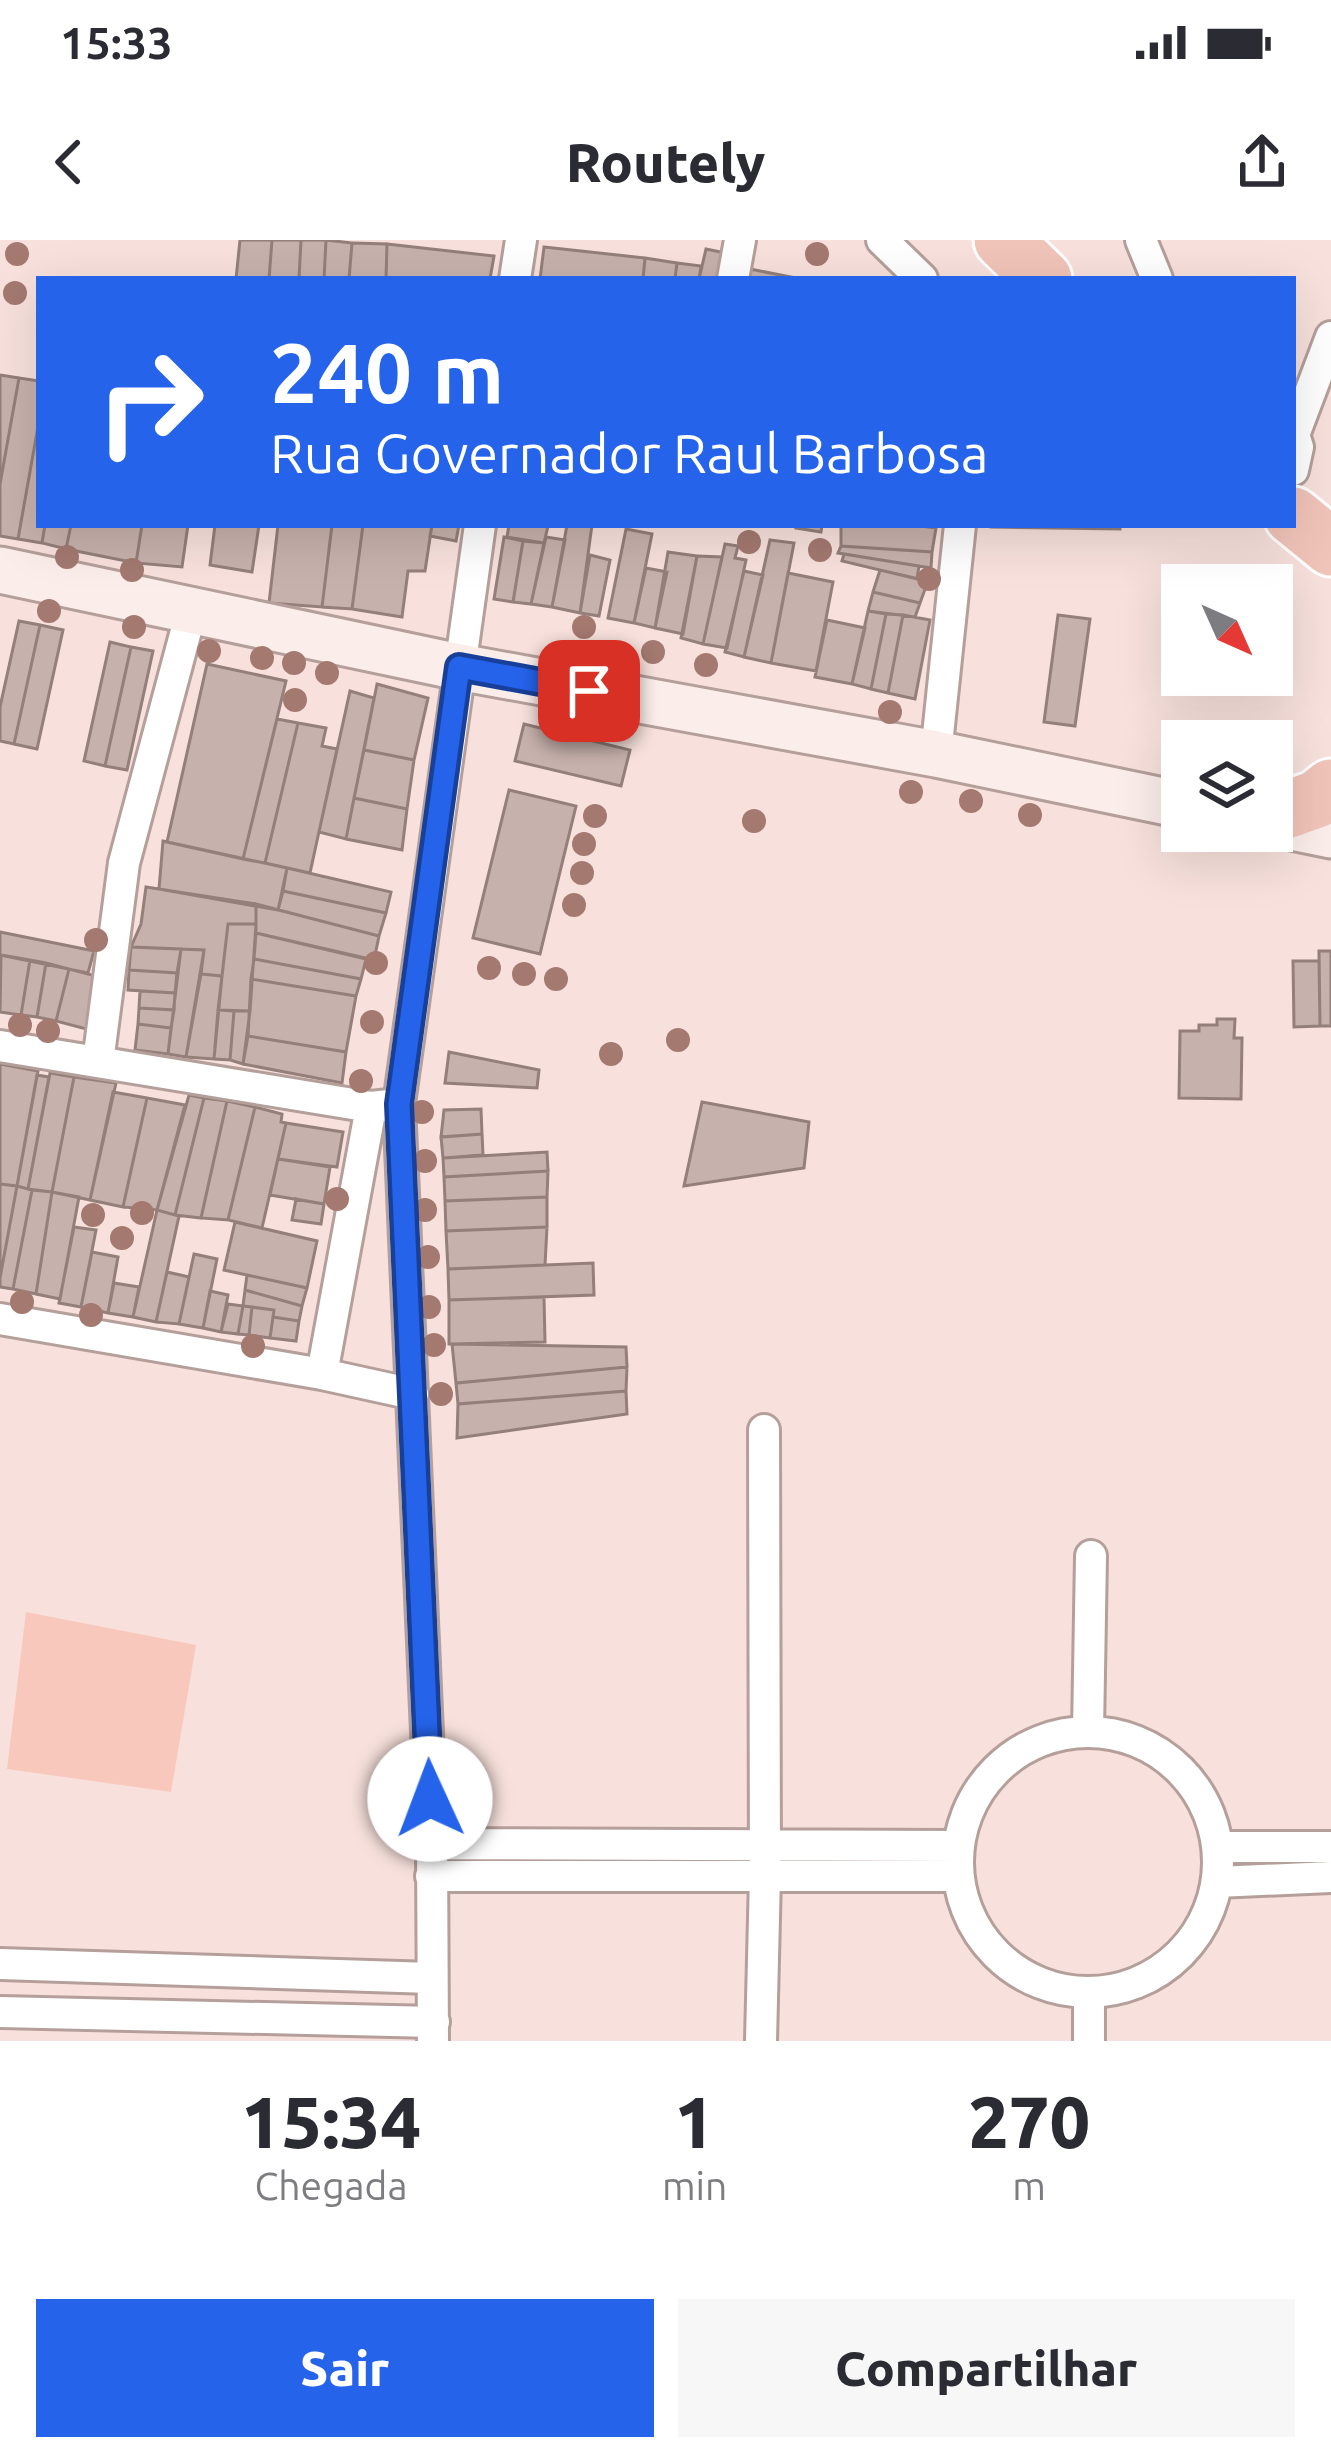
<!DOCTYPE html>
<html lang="pt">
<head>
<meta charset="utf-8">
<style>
  body { margin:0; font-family:Ubuntu,sans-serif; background:#f7f7f7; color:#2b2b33; height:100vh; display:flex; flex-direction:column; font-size:45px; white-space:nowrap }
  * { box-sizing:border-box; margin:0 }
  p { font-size:39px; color:#7c7c81 }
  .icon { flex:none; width:66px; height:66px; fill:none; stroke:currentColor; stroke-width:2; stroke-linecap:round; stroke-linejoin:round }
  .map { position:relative; height:1801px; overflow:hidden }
  .panel { display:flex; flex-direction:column; background:#fff; flex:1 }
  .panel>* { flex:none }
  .guide { position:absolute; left:36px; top:36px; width:1260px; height:252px; border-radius:0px; box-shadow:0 12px 48px #0002; background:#2563eb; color:#fff; overflow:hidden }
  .needle { width:78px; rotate:135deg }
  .tools { position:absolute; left:1161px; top:324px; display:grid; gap:24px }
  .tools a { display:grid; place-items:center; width:132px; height:132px; border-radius:0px; background:#fff; box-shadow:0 12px 48px #0002; font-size:60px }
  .pin { position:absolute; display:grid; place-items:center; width:102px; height:102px; color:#fff; margin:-51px; border-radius:24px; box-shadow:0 6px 18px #0006 }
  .me { position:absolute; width:132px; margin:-66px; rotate:358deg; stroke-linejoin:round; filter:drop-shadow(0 0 9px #0008) }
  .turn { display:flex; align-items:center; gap:42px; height:252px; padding:0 36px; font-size:54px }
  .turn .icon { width:156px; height:156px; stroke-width:2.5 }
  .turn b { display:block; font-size:84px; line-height:102px }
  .eta { display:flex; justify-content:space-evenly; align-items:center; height:204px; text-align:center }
  .eta b { font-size:72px; font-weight:800; line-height:84px }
  .primary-button { display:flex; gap:24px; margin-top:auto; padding:24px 36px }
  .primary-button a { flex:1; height:138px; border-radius:0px; background:#2563eb; color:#fff; font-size:48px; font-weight:800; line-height:138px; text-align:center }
  .primary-button a+a { background:#f7f7f7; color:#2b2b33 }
  .status { display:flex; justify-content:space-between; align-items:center; height:84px; padding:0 60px; background:#fff; direction:ltr }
  .status svg { height:33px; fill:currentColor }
  header { display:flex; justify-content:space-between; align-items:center; height:156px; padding:0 36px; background:#fff; font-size:54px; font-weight:800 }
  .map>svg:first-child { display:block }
  .green { fill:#f9c8bc }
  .building { fill:#c7b1ac; stroke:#947f7a; stroke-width:3 }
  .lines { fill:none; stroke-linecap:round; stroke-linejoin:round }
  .street-casing { stroke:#b59f9a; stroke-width:36 }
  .secondary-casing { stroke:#b59f9a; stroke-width:51 }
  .highway-casing { stroke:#fff; stroke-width:63 }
  .street { stroke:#fff; stroke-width:30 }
  .secondary { stroke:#fbedea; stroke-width:45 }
  .highway { stroke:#f1c4b9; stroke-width:57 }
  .tree { fill:#a37970 }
  .route-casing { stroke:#184099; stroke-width:30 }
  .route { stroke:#2563eb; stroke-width:21 }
</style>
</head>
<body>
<div class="status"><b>15:33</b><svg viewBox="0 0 49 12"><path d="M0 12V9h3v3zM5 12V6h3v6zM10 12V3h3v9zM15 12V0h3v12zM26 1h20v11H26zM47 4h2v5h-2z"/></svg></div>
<header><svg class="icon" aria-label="back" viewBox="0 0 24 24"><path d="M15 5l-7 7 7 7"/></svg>Routely<svg class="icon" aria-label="share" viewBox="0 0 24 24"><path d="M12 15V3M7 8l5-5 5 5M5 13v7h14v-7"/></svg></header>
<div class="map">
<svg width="1331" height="1801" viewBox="0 0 1331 1801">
  <rect width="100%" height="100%" fill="#f8e1dc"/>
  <path class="green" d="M26,1372L196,1405L171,1552L7,1529Z"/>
  <path class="building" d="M240,0H272L269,39H236Z
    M272,0H301L299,39H269Z
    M301,0H326L324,39H299Z
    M326,0L352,3L349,39H324Z
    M352,3L387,4L386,39H349Z
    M387,4L494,16L490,39H386Z
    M544,7L645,18L643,39H540Z
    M706,9L730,14L723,39H699Z
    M645,18L677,23L675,39H643Z
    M677,23L701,26L699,39H675Z
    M750,29L796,38V39H749Z
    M0,135L19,138L0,244Z
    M19,138L39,141V181L18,299L0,296V244Z
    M39,181V285H45L42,303L18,299Z
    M45,285H71L66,309L42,303Z
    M71,285H142L136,323L66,309Z
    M142,285H188L182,327L136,323Z
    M215,285H259L252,332L210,325Z
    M278,285H332L322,367L269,363Z
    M332,285H363L352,369L322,367Z
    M363,285H432L425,331H408L402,377L352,369Z
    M432,285H459L456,301L430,296Z
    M509,285L548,286L544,303L507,297Z
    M567,285H592L580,373L552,367Z
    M797,285H822L821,292L796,288Z
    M841,285H913L936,288L932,312L841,306Z
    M991,285H1120V289L991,287Z
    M626,289L652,294L634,383L608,378Z
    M504,297L523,301L513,362L494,359Z
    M546,297L565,300L552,367L531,364Z
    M770,300L794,303L771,423L744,417Z
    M523,301L544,303L531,364L513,362Z
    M725,304L738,306L735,318L746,320L727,408L703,404Z
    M841,306L932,312L931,328L838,313Z
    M668,312L697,316L683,394L655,388Z
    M844,314L919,326L917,339L842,321Z
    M590,315L610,320L599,376L580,373Z
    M697,316L722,317L703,404L681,398Z
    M646,328L667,332L655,388L634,383Z
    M880,330L928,341L920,363L873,352Z
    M744,331L763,335L744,417L725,412Z
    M788,333L833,342L816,431L771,423Z
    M873,352L920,363L915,377L868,371Z
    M868,371L886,374L871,449L852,444Z
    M886,374L903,375L888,453L871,449Z
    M903,375L930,380L915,459L888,453Z
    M1058,375L1090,379L1075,486L1044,482Z
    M827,380L865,388L852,444L815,437Z
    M19,381L40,385L14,504L0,501V467Z
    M40,385L63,390L37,509L14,504Z
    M110,402L131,407L105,526L84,521Z
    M131,407L153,411L127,530L105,526Z
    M207,424L286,441L243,619L167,602Z
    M377,444L428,458L414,520L364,510Z
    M350,451L374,458L346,599L319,592Z
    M277,479L298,483L265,623L243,619Z
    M298,483L326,488L322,506L337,509L310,633L265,623Z
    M524,484L630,510L621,546L515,521Z
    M364,510L414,520L407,569L354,558Z
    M509,550L576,566L540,714L473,698Z
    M354,558L407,569L402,610L346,599Z
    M163,601L287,628L278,670L159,649Z
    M287,628L391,652L386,673L283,651Z
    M146,647L256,664V684H228L222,736L201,734L204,710L131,707L141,684Z
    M283,651L386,673L379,696L278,670Z
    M256,664L379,696L374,720L256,693Z
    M228,684H256L250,771L218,770Z
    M0,692L94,711L88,733L0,715Z
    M256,693L366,719L361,739L254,719Z
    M131,707L181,709L177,733L129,730Z
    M181,709L204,710L186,817L168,814Z
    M1319,711H1331V786H1320Z
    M1,715L30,720L21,775L0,772Z
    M254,719L361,739L356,756L251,739Z
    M30,720L46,723L37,777L21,775Z
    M1293,721H1319L1320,786L1294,787Z
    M46,723L69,729L56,781L37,777Z
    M69,729L96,736L86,789L56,781Z
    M129,730L177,733L175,753L128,750Z
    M201,734L222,736L214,819L186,817Z
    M251,739L356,756L346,812L248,796Z
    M140,751L175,753L174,770L139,768Z
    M139,768L174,770L171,788L138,784Z
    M218,770L234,771L230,820L214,819Z
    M234,771H250L243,824L230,820Z
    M1217,779H1235L1234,798H1242L1241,859L1179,858L1180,791H1199V785H1217Z
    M138,784L171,788L168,814L135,810Z
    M248,796L346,812L342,843L243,824Z
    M449,812L539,830L537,848L445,843Z
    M0,824L38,831L17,946L0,944Z
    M50,833L74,837L52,952L28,949Z
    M37,835L49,837L28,949L17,946Z
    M74,837L116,843L90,960L52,952Z
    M113,852L147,858L123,967L90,960Z
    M189,855L204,858L175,975L157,970Z
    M147,858L185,865L157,970L123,967Z
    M204,858L227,861L201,978L175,975Z
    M227,861L255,867L228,980L201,978Z
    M702,862L809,882L804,928L684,946Z
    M255,867L282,874L281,882L286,883L262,988L228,980Z
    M481,869L482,894L441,897L444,870Z
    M286,883L343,892L337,927L278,919Z
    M482,894L483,915L443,918L441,897Z
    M547,912L548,931L444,937L443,918Z
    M278,919L330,927L324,964L270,955Z
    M548,931L547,957L445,961L444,937Z
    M0,944L17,946L0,1038Z
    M17,946L32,950L13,1049L0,1047V1038Z
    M32,950L52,952L36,1054L13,1049Z
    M52,952L79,957L60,1059L36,1054Z
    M547,957V987L446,991L445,961Z
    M296,959L324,964L321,984L292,980Z
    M157,970L179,976L156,1082L133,1077Z
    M235,982L317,1001L307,1048L224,1030Z
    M74,987L96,990L81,1067L59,1063Z
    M547,987L545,1025L448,1029L446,991Z
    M92,1012L118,1017L108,1073L81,1067Z
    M194,1014L217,1019L203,1088L179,1084Z
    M593,1023L594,1055L449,1060L448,1029Z
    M167,1032L189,1037L179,1084L156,1082Z
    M247,1035L307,1048L302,1066L245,1050Z
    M114,1043L139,1047L133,1077L108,1073Z
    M245,1050L302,1066L299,1081L273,1077L274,1070L243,1066Z
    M210,1051L228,1055L221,1092L203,1088Z
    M544,1057L545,1102L449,1104V1060Z
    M228,1064L243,1066L238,1094L221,1092Z
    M243,1066L252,1067L249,1095L238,1094Z
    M252,1067L274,1070L270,1098L249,1095Z
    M273,1077L299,1081L296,1101L270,1098Z
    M452,1104L626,1107L627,1127L456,1143Z
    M627,1127L626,1151L458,1164L456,1143Z
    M626,1151L627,1174L457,1198L458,1164Z"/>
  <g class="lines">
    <defs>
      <path id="street" d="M882,0L922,39
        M1141,0L1157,39
        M515,39L521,0
        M733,39L740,0
        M1293,192L1298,207L1293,230
        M1294,195L1331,97
        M936,514L960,285
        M0,806L371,867L399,864
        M98,822L124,623L191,372
        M0,1079L322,1134L413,1154
        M322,1134L371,867
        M1088,1491L1091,1316
        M958 1622a130 130 0 1 1 260 0a130 130 0 1 1-260 0Z
        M432,1604L958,1606
        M1217,1607H1331
        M431,1636H957
        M1217,1642L1331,1637
        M0,1724L431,1738
        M0,1772L434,1782
        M433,1801L432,1604L399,864L480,285
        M761,1801L765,1636L764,1190
        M1089,1801V1753"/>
      <path id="secondary" d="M0,330L459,427L936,514L1182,565
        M1272,583L1331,595"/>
      <path id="highway" d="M1003,0L1043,39
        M1293,276L1331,307
        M1272,575L1317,559L1331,548"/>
    </defs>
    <use href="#street" class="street-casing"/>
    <use href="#secondary" class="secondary-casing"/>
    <use href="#highway" class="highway-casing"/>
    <use href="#street" class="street"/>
    <use href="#secondary" class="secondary"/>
    <use href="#highway" class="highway"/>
  </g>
  <g class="tree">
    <circle cx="17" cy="14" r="12"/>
    <circle cx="817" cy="14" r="12"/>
    <circle cx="15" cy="53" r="12"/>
    <circle cx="749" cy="302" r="12"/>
    <circle cx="820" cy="310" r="12"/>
    <circle cx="67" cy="317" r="12"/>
    <circle cx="132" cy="330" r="12"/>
    <circle cx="929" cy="339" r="12"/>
    <circle cx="49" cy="371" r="12"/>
    <circle cx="134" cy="387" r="12"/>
    <circle cx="584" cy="387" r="12"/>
    <circle cx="209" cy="411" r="12"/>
    <circle cx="653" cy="412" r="12"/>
    <circle cx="262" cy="418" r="12"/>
    <circle cx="294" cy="423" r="12"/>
    <circle cx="706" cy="425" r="12"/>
    <circle cx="327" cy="433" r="12"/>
    <circle cx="295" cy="460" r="12"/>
    <circle cx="890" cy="472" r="12"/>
    <circle cx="911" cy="552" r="12"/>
    <circle cx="971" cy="561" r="12"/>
    <circle cx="1030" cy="575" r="12"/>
    <circle cx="595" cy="576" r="12"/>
    <circle cx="754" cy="581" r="12"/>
    <circle cx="584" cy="604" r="12"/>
    <circle cx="582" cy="633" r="12"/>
    <circle cx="574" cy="665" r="12"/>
    <circle cx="96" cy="700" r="12"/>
    <circle cx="376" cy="723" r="12"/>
    <circle cx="489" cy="728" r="12"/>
    <circle cx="524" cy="734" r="12"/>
    <circle cx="556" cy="739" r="12"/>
    <circle cx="372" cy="782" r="12"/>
    <circle cx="20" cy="785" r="12"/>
    <circle cx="48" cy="791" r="12"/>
    <circle cx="678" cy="800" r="12"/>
    <circle cx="611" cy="814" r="12"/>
    <circle cx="361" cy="841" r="12"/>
    <circle cx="422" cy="872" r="12"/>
    <circle cx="425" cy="921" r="12"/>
    <circle cx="337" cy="959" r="12"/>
    <circle cx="425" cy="970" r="12"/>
    <circle cx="142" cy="973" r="12"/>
    <circle cx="93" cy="975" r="12"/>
    <circle cx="122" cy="998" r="12"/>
    <circle cx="428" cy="1017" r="12"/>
    <circle cx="22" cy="1062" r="12"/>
    <circle cx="429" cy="1067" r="12"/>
    <circle cx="91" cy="1075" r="12"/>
    <circle cx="434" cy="1105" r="12"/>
    <circle cx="253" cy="1106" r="12"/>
    <circle cx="441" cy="1154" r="12"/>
  </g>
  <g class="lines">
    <defs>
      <path id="route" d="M430,1559L399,864L459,427L589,451"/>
    </defs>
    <use href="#route" class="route-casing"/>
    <use href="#route" class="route"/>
  </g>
</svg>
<div class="tools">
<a><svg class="needle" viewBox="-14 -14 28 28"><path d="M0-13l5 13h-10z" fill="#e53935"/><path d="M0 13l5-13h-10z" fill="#7c7c81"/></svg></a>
<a><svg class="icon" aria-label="layers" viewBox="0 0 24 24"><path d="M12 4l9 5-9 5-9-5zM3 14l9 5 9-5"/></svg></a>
</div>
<div class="pin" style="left:589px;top:451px;background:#d93025"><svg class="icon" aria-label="arrive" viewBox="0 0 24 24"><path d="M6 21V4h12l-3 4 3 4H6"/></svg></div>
<svg class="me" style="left:430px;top:1559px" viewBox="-20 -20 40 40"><circle r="19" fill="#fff"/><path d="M0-13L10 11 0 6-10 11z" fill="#2563eb"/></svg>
<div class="guide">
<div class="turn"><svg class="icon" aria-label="right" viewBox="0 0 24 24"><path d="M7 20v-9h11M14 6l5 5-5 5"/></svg><div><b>240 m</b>Rua Governador Raul Barbosa</div></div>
</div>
</div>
<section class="panel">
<div class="eta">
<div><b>15:34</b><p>Chegada</p></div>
<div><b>1</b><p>min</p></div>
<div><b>270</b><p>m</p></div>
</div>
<div class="primary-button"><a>Sair</a><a>Compartilhar</a></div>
</section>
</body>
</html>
